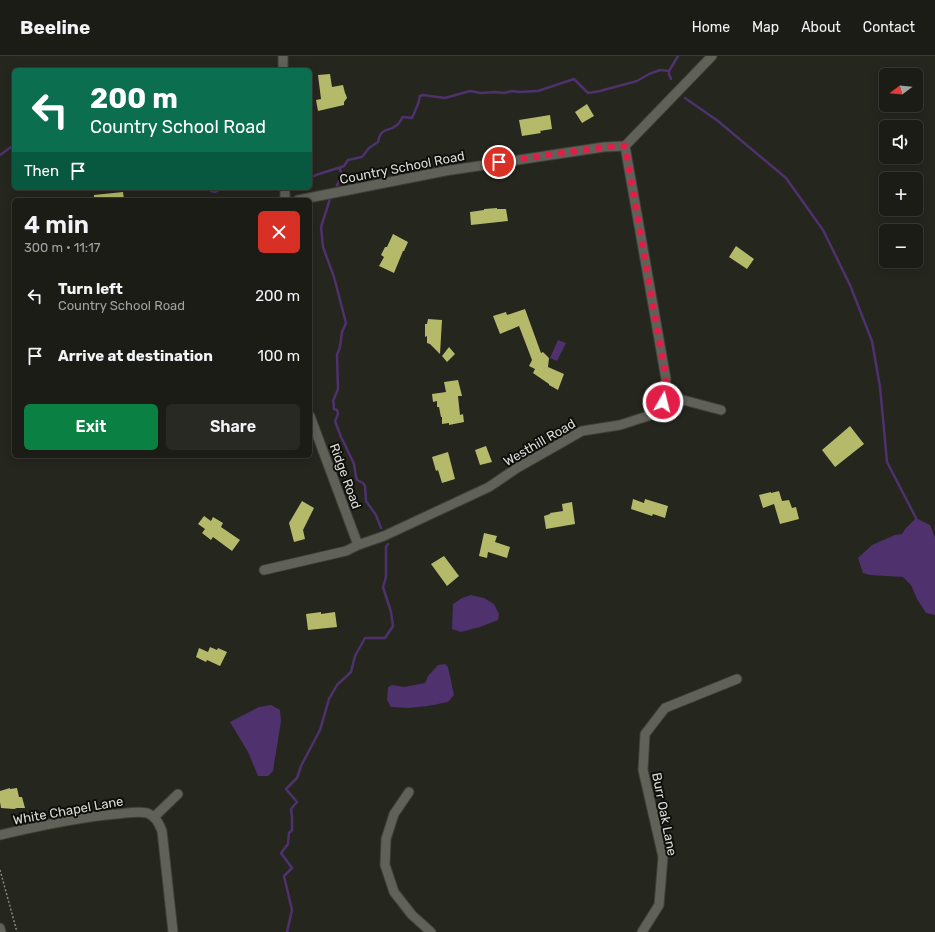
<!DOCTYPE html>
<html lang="en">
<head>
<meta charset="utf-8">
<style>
  body { margin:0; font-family:Rubik,sans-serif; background:#292923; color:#f1f3f6; height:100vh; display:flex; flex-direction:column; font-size:15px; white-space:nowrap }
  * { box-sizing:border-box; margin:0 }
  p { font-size:13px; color:#a0a1a1 }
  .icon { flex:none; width:22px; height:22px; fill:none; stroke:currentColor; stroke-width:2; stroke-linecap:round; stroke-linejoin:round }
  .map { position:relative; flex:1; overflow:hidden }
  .details { position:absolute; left:12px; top:142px; width:300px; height:260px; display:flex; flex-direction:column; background:#1c1c16; border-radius:6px; box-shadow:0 2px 10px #0003,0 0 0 1px #3a3a35 }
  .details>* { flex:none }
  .banner { position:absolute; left:12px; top:12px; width:300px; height:122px; border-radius:6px; box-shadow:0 2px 10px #0003,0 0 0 1px #3a3a35; background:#0b6e4f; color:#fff; overflow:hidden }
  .needle { width:26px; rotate:254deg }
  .buttons { position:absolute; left:879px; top:12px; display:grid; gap:8px }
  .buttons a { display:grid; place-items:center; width:44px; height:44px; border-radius:6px; background:#1c1c16; box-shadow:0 2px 10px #0003,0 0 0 1px #3a3a35; font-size:20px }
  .pin { position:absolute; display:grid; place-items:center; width:34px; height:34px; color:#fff; margin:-17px; border:2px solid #fff; border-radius:50%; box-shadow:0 1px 4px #0007 }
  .me { position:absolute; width:44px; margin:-22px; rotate:8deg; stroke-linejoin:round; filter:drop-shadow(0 0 3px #0008) }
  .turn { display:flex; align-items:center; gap:14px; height:84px; padding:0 12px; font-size:18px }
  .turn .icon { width:52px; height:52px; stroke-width:2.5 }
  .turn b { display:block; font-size:28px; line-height:34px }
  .then { display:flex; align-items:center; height:38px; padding:0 12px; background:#0003; gap:8px; font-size:15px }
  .round { display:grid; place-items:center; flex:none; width:42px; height:42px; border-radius:6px; background:#292923 }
  .head { display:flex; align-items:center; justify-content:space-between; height:68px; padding:0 12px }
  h1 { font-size:24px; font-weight:600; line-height:30px }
  .action { display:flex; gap:8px; margin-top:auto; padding:8px 12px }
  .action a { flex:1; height:46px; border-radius:6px; background:#0b8043; color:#fff; font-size:16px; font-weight:600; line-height:46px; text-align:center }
  .action a+a { background:#292923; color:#f1f3f6 }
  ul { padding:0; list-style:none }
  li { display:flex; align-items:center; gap:12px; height:60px; padding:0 12px }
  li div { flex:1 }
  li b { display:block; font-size:15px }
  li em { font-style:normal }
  header { display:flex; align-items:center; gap:24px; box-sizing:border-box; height:56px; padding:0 20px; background:#1c1c16; border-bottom:1px solid #3a3a35 }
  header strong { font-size:19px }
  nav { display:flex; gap:22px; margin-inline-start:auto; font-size:14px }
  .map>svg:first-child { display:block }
  .water { fill:#4e316d }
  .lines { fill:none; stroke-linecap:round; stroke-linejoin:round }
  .stream { stroke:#4e316d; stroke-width:2.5 }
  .building { fill:#b5ba6b }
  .minor-casing { stroke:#3f403a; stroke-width:11 }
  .path { stroke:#878882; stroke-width:1.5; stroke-dasharray:2 2; stroke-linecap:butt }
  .minor { stroke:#606158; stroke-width:9 }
  .route { stroke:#e11d48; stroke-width:7; stroke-dasharray:0 12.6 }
  .labels { text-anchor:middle; stroke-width:4; stroke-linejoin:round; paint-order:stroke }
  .street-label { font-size:13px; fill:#dcdcd8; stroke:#0e0e0b }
</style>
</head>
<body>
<header>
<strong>Beeline</strong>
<nav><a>Home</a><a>Map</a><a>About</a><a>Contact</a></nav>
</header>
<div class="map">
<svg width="935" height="876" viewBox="0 0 935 876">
  <rect width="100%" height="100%" fill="#25261e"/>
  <path class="water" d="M558,284L566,287L557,305L550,302Z
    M916,462L930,469L935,481V559L926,557L917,543L911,529L903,521L870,519L863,517L858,502L872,489L895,479L902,478L905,473Z
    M471,539L484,542L494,548L499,558L498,564L480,571L461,576L452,573L453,548L462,542Z
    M445,608L448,611L454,639L448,646L428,650L409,652L391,651L387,644L388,631L392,629L404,631L425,627L428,620L438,609Z
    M271,649L280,654L281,665L273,715L268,720H258L248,696L230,666L259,651Z"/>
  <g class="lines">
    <path class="stream" d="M669,15V18L671,23
      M685,42L718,65L749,91L786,122L823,174L850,229L872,285L880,331L887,406L916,462
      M0,99L11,91H14
      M310,122L316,119L341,111
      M337,129L342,121V118L340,114L341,111L344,110L348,104L362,101L369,92L378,86C381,70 388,77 397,69C400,67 401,63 403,61L412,62L418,48L420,40L423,39L445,42L470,35L481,37L495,36L504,37L512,35L519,36L538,35L574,23L588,37L600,35L637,25L649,18L660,14L669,15L678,0
      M210,132L211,135L215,136L223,132
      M256,132L257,133L259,132
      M330,143L321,171L323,191L334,221L346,267L342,276L340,291L337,299L338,333L333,345C335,348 333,350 334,353L337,354L338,358L335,365L341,381L346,391L354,408L356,421L357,424L363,427L365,430L366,445L376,459L381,472
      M287,876L292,854L284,820L292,812L281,797L288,788L289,777L292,774V760L291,753L297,746L286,733L297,722L301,710L320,674L329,643L337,629L351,616L355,600L365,582H385L393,570L391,556L383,531L386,521V491L388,488"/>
  </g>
  <path class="building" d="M330,18L332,31L343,29L345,37L346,39L347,42L344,46V49L318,55L316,44L321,43L318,19Z
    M587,48L594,60L582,67L575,56Z
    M550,59L552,73L540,75L541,77L522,80L519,64Z
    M123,136L124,144H94V139Z
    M497,152V153H506L508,165L471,169L470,156L484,154V153Z
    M393,178L408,186L404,195H403L394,217L379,210L384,201L381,199L385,191H387Z
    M736,190L754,203L747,213L729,201Z
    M525,253L541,297L543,296L549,302L548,311L564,318L558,334L549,329V328L533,317L535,313L529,310L532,304L519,270L500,278L493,260L506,256L507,259Z
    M428,263L442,264L440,298L430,288L427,287V280L425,281V268H427Z
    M449,291L455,298L447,306L442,300Z
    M458,324L462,340H458L460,359L463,358L464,366L449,369V367L442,368V361H441L439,351H437V345L433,346L432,338L446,336L444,326Z
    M850,370L864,388L835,411L822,394Z
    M486,390L492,406L480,409L475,394Z
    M448,396L455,423L442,427L438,414L436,415L432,401Z
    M779,435L782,445L789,444L792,452L796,451L799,463L780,468L774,448L763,452L759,439L771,436V437Z
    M633,443L644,447L645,443L668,450L665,462L653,458L652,460L631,453Z
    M302,445L314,452L303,474L305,483L294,486L289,467Z
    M572,446L575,468L546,473L544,460L550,458V457L563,455L562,448Z
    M204,460L211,465L213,461L223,467L221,471L240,484L232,495L213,481L211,484L202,477L205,473L198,468Z
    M484,477L497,480L495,486L510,491L507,502L488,496L487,502L479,500Z
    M444,500L459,520L447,530L431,508Z
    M321,556V558L335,556L337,571L308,574L306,558Z
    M210,591L217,594L218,592L227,596L220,610L207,604L206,606L196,601L199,592L208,596Z
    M10,732V733L17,732L19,741H22L25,752H17L14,753L1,752L0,746V735Z"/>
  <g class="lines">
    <defs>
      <path id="minor" d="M283,0V14
        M285,132V144
        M298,144L445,115L604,91L625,90L712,0
        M664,339L721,354
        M310,360L358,489
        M264,514L346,495L358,489L384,480L489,431L517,412L582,375L620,369L648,360L663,346L666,323L625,90
        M409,736L394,758L386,783L385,809L394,836L412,859L431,876
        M154,761L178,738
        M0,779C38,770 78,761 117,758C127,757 138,755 147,757C156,760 159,768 162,775L173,876
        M0,872L1,876
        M642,876L659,849L663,801L643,714L645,678L665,652L737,623"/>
    </defs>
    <use href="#minor" class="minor-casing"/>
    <path class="path" d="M0,814L17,876"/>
    <use href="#minor" class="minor"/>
  </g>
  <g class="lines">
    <path class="route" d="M499,106L604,91L625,90L666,323L663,346"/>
  </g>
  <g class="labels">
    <g class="street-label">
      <text transform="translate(402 111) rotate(-11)" y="5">Country School Road</text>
      <text transform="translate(539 386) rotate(-30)" y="5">Westhill Road</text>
      <text transform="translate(346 420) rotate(70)" y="5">Ridge Road</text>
      <text transform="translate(68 754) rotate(-10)" y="5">White Chapel Lane</text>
      <text transform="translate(665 758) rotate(79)" y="5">Burr Oak Lane</text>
    </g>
  </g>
</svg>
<div class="buttons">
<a><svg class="needle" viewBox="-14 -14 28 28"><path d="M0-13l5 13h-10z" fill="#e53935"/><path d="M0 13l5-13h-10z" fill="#a0a1a1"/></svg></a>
<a><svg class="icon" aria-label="sound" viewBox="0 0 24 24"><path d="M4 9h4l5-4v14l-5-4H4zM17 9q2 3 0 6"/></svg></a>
<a>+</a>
<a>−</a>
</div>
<div class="pin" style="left:499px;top:106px;background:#d93025"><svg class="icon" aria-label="arrive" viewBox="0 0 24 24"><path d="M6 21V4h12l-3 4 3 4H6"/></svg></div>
<svg class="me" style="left:663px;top:346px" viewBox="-20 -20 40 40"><circle r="17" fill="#e11d48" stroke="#fff" stroke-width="3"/><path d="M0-11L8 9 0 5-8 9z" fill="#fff"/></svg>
<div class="banner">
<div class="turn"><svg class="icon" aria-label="left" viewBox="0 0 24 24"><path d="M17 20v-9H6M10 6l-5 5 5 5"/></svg><div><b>200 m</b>Country School Road</div></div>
<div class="then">Then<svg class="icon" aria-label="arrive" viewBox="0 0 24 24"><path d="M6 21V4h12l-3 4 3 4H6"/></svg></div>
</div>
<section class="details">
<div class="head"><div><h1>4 min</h1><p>300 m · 11:17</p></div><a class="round" style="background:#d93025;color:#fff"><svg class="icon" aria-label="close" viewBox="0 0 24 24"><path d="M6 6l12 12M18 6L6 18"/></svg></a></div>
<ul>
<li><svg class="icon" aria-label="left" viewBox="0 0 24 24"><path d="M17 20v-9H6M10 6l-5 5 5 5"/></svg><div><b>Turn left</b><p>Country School Road</p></div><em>200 m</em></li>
<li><svg class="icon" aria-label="arrive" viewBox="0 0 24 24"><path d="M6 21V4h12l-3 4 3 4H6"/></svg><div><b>Arrive at destination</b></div><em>100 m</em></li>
</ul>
<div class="action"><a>Exit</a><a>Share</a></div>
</section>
</div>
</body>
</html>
